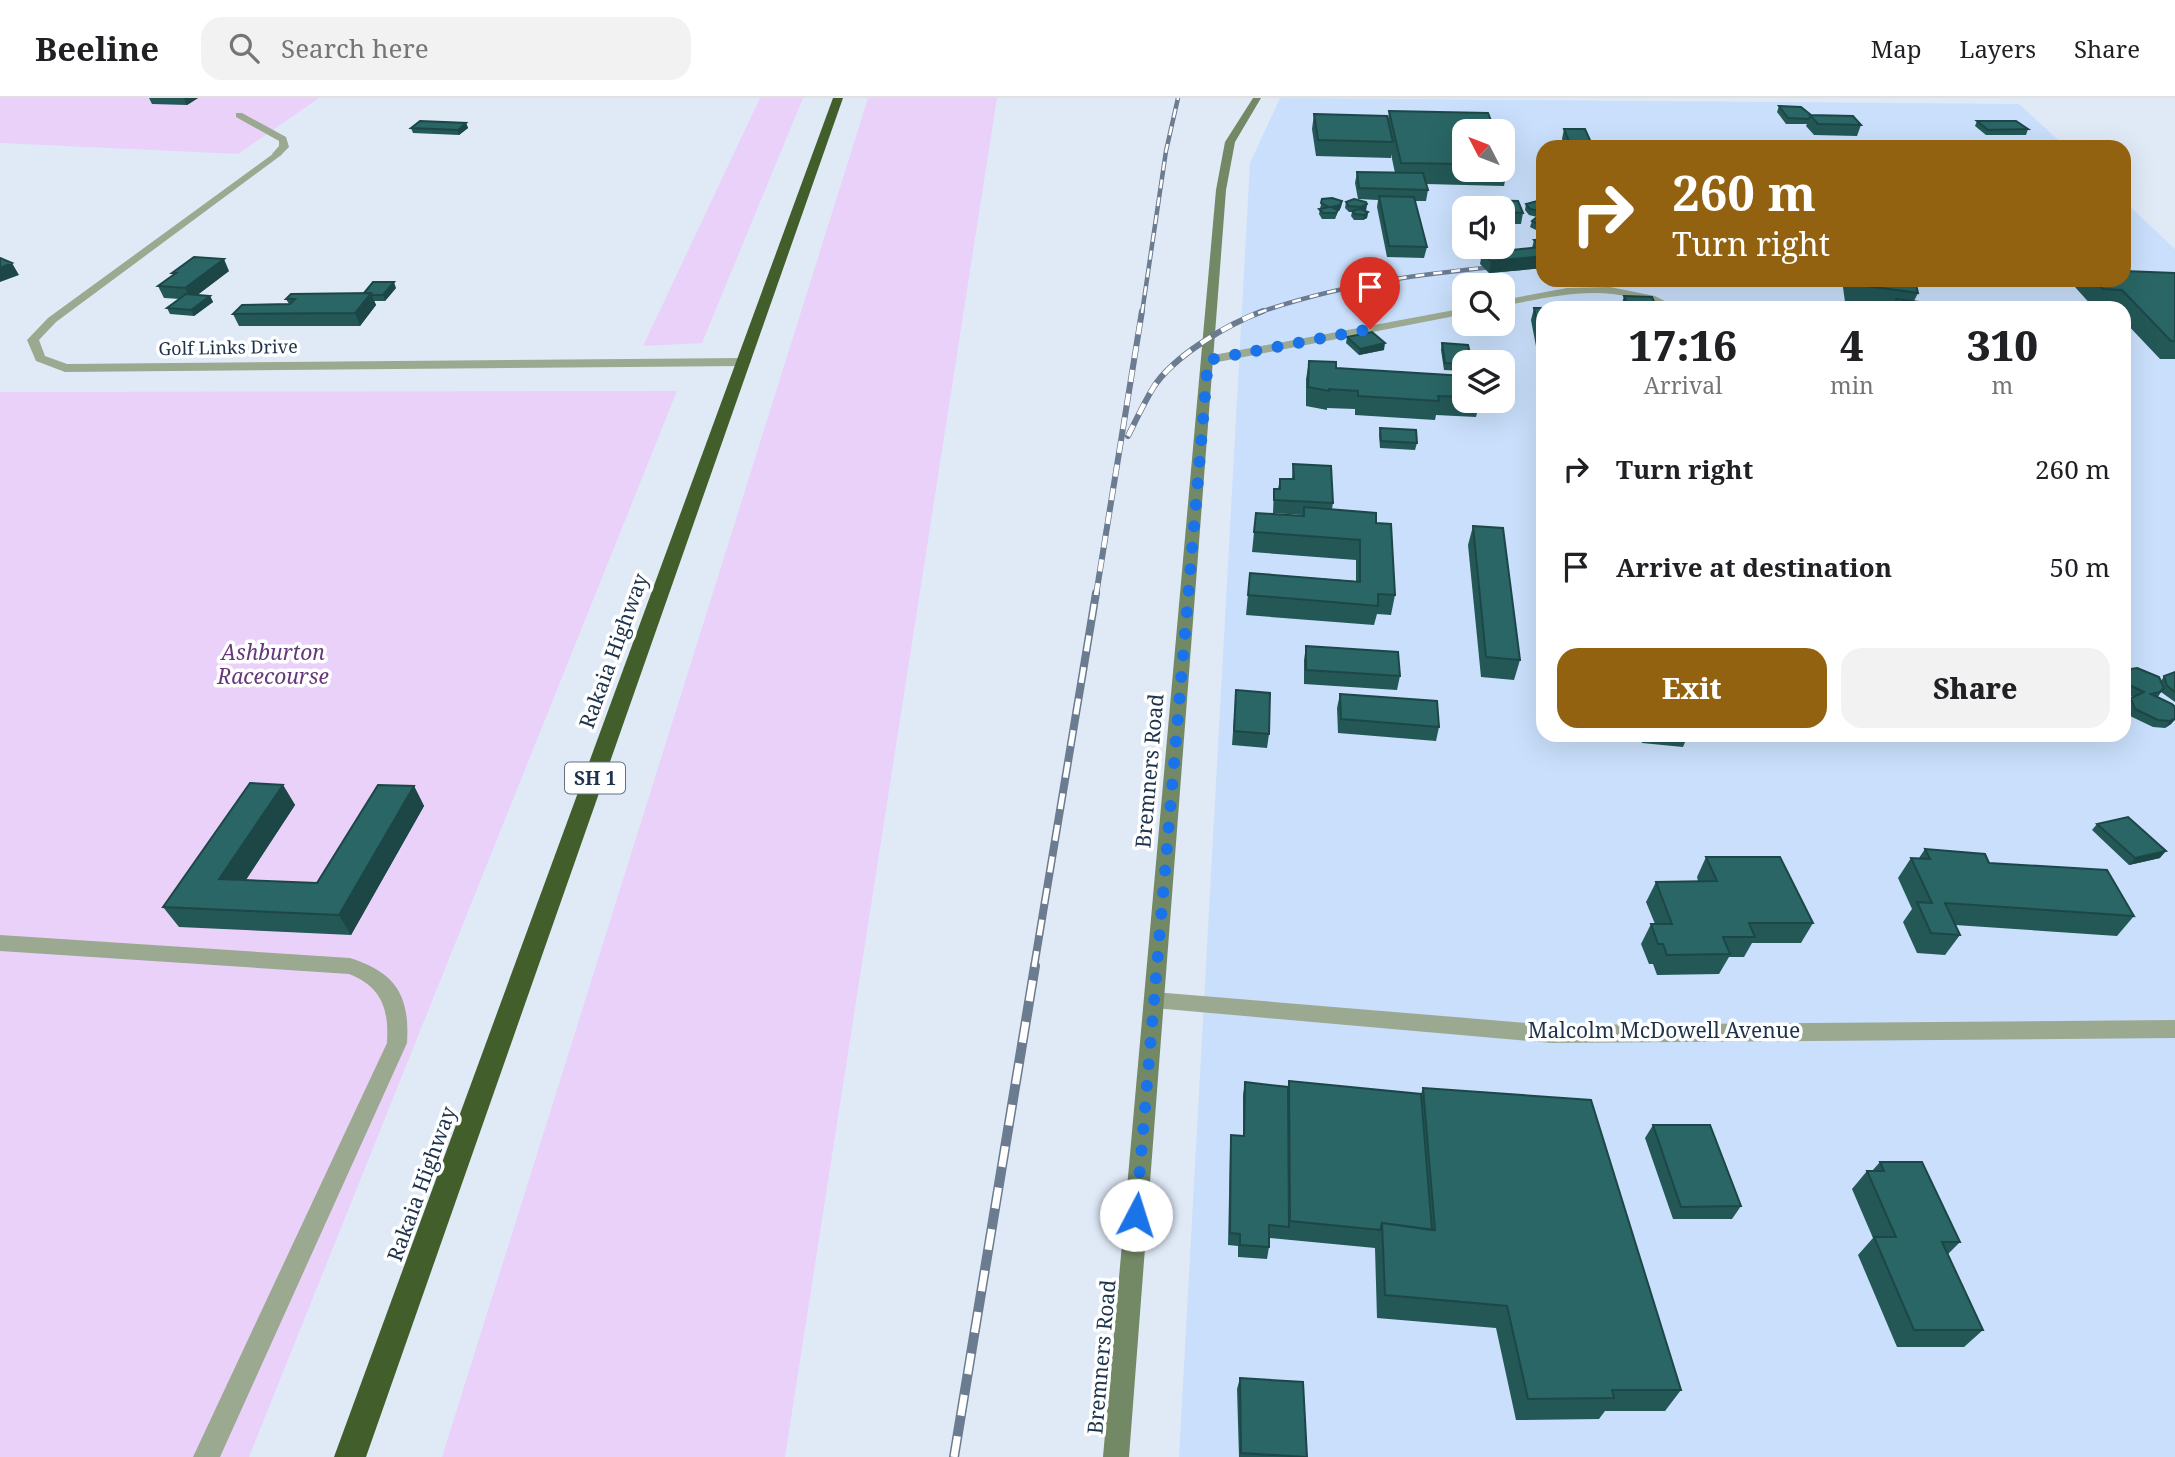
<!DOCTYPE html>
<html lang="en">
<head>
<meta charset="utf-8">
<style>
  body { margin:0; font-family:"Noto Serif",serif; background:#f2f2f2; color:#202124; height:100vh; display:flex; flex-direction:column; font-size:26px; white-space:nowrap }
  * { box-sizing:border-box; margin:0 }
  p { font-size:23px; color:#757577 }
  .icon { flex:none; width:38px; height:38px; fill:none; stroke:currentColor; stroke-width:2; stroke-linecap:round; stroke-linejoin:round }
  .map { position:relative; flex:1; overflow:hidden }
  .drawer { position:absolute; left:1536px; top:203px; width:595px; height:441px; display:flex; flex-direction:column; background:#fff; border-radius:21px; box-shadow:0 7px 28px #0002 }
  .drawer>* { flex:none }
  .top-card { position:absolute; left:1536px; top:42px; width:595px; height:147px; border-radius:21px; box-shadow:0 7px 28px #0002; background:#926210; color:#fff; overflow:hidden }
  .needle { width:46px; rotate:312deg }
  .fabs { position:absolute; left:1452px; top:21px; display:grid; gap:14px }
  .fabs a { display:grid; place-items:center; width:63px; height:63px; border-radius:14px; background:#fff; box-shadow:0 7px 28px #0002; font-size:35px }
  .pin { position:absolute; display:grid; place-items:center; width:60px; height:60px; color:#fff; margin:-72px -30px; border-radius:50% 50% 50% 0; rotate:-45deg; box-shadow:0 0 7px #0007 }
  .pin .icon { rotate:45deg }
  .me { position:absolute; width:77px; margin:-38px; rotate:5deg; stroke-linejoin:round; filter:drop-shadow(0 0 5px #0008) }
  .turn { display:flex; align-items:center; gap:24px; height:147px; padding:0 21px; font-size:32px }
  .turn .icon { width:91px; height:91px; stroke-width:2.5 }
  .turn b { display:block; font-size:49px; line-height:60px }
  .eta { display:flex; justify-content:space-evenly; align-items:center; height:119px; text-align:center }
  .eta b { font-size:42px; font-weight:800; line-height:49px }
  .cta { display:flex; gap:14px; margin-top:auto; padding:14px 21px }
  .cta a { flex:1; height:80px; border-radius:21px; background:#926210; color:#fff; font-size:28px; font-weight:800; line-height:80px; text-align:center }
  .cta a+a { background:#f2f2f2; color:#202124 }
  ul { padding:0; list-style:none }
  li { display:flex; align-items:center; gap:21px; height:98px; padding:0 21px }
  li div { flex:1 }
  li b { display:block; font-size:26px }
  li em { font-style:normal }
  header { display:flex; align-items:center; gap:42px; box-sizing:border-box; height:98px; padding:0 35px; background:#fff; border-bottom:2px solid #e0e0e0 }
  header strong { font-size:33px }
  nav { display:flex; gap:38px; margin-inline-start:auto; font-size:24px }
  .search { width:490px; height:63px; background:#f2f2f2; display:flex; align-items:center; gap:18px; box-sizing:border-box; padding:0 24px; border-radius:21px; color:#757577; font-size:26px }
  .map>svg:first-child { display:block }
  .built { fill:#c9dffb; fill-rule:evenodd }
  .green { fill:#ead1f9 }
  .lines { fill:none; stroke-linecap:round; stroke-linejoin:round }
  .lane { fill:#9aa990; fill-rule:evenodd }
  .street { fill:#9aa990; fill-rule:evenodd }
  .secondary { fill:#738965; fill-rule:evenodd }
  .highway { fill:#415e2b; fill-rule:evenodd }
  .rail-far3-casing { stroke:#6b7b90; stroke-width:4.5 }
  .rail-far2-casing { stroke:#6b7b90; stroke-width:6 }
  .rail-far1-casing { stroke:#6b7b90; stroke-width:8 }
  .rail-casing { stroke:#6b7b90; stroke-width:10 }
  .rail-far3 { stroke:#fff; stroke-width:2.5; stroke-dasharray:9; stroke-linecap:butt }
  .rail-far2 { stroke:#fff; stroke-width:4.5; stroke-dasharray:12; stroke-linecap:butt }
  .rail-far1 { stroke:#fff; stroke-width:5; stroke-dasharray:16; stroke-linecap:butt }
  .rail { stroke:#fff; stroke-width:7; stroke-dasharray:21; stroke-linecap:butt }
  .wall { fill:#235857 }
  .shaded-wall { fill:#1d4747 }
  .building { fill:#296665; stroke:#1d4747; stroke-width:2 }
  .route { stroke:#1a73e8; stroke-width:12; stroke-dasharray:0 21.6 }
  .labels { text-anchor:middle; stroke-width:7; stroke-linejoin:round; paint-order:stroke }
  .far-street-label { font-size:18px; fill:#1e334c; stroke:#fff }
  .shield { fill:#fff; stroke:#627082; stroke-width:2 }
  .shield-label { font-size:19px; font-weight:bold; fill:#1e334c }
  .street-label { font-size:21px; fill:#1e334c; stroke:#fff }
  .park-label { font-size:21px; font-style:italic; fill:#64387a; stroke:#fff }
</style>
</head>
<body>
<header>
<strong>Beeline</strong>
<div class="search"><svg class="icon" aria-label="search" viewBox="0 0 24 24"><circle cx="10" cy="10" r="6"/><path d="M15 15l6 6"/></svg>Search here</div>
<nav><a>Map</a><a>Layers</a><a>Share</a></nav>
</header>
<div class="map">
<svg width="2175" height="1359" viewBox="0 0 2175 1359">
  <rect width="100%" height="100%" fill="#e0eaf7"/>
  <path class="built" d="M1280,0L2019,6L2066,49H1544V182H2124L2125,104L2175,151V1359H1179L1250,65ZM1465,33H1503V72H1465ZM1465,110H1503V149H1465ZM1465,187H1503V226H1465ZM1544,210H2124V637H1544ZM1465,264H1503V303H1465Z"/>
  <path class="green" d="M0,0H319L238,56L0,45Z
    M760,0H803L702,245L643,248Z
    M868,0H997L785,1359H442Z
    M677,293L249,1359H0V294Z"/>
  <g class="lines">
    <path class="lane" d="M236,15H242L286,39L289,49L280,58H274L272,56L279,48V43L236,19Z
      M1610,189L1655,198L1678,210C1656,210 1636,198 1613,196C1577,192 1539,201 1503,208V202L1567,190Z
      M1465,210V216L1208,266L1202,262L1208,258Z
      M0,837L350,860C396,875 410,897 407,945L220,1359H193L387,945C389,911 382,889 349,876L0,853Z"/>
    <path class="street" d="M277,53L282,56L280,58L56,224L39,242L45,258L67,266L745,260L751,264L745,268L65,274L36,263L27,242L48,220Z
      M1154,894L1551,927L2175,922V940L1551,945L1154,910L1147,908L1144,902L1147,896Z"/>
    <path class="secondary" d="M1253,0H1261L1235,44L1226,92L1129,1359H1103L1216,92L1225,44Z"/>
    <path class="highway" d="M833,0H843L366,1359H334Z"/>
    <defs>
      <path id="rail-far3" d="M1142,215L1166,53L1178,0
        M1258,215C1351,182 1446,173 1544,164"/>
      <path id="rail-far2" d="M1128,338C1136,322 1144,305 1153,290C1173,258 1228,226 1263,213
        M1096,497L1142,213"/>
      <path id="rail-far1" d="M1034,869L1096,495"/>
      <path id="rail" d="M954,1359L1035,868"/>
    </defs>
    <use href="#rail-far3" class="rail-far3-casing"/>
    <use href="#rail-far2" class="rail-far2-casing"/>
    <use href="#rail-far1" class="rail-far1-casing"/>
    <use href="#rail" class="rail-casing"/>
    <use href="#rail-far3" class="rail-far3"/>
    <use href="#rail-far2" class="rail-far2"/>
    <use href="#rail-far1" class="rail-far1"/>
    <use href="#rail" class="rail"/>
  </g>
  <path class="wall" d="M149,0H198L187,7L152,6Z
    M1779,8L1811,17L1861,27L1857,38L1814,37L1806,28L1807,26H1786L1777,14Z
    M1389,13L1465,33V72H1503V54L1508,67L1504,88L1426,86L1428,92L1426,103H1415L1427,149L1424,160L1387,159L1377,109L1378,102L1358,101L1355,85L1357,74L1395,75L1391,56V60L1316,58L1312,31L1314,16L1388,21Z
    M1977,23L2028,31L2026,37H1986L1975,28Z
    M466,25L468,30L459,37L413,35L411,30Z
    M1564,31L1593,49H1565L1562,41Z
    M1322,101L1342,103L1341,109L1339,113H1338L1335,121H1322L1319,116Z
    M1479,102L1523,115L1521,126H1503V110H1477Z
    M1544,103V136L1530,129L1532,123L1537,119L1529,117L1525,112L1526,106Z
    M1346,104L1367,106L1366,112L1365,113L1368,114L1367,120L1363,122H1354L1351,118L1352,114H1349L1345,110Z
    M1544,141V170L1489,175L1480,166L1482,155L1532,150L1534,142Z
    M229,173L197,197L210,198L213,204L194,218L170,216L167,210L180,201L164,200L158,188L173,177L172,175Z
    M2175,175V261H2160L2124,223V210L2093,209L2075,189L2079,182H2124Z
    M1842,182H1915L1918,195L1914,203L1943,210H1892L1845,204Z
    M396,190L385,203H374L376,207L360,228H239L233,216L289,206L286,201L364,195Z
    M1624,198L1657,210H1614L1615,209H1621Z
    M1534,210H1544V270L1540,269L1531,222Z
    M1347,239L1384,252L1359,257L1346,245Z
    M1442,245L1465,264V273L1444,272L1441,252Z
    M1309,263L1336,270L1465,278V303H1480L1476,319L1436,317L1435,322L1355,317V311L1327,310V312L1306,308V281Z
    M1380,330L1417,345L1415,352L1380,350L1379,337Z
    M1293,366L1333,405L1332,411L1376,425L1395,497L1391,517L1377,516L1374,527L1246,517L1250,475L1356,483V462L1252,454L1256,415L1303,418V417L1273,415L1274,391H1278L1280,381H1292Z
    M1473,428L1520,562L1514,582L1481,579L1468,447Z
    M1306,548L1400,578L1397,592L1304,586V562Z
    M2124,572L2161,583L2164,578L2175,574V604L2161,594L2158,599L2175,609V622L2171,626L2165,630L2153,629L2130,618L2128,612L2125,617L2128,604L2131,600L2133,599L2124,595Z
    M1236,592L1269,636L1267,650L1232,647Z
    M1340,596L1439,629L1436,643L1338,635L1337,610Z
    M1640,637H1688L1683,649L1642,645Z
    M283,687L295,707L246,782L317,785L414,688L424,708L351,837L179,829L163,809Z
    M2097,726L2160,760L2129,767L2092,732Z
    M1925,751L1989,765L2134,818L2117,838L1955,827L1960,837L1945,857L1917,855L1903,824L1912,811L1898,780L1911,760H1919Z
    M1706,759L1813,825L1801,845H1752L1744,859H1729L1719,876L1657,877L1653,866H1649L1641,846L1651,826H1655L1646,804L1656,784L1698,783L1697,779Z
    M1289,983L1421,996L1423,990L1681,1292L1665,1313H1605L1599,1321L1516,1322L1496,1230L1377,1220L1375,1150L1269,1140V1149L1267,1161L1238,1159V1148L1228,1147L1230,1050L1231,1037L1243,1038V997L1245,984L1288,989Z
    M1653,1027L1741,1108L1732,1121H1673L1645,1040Z
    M1880,1064L1960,1144L1948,1156L1983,1232L1964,1249H1897L1858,1157L1873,1140L1852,1091L1867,1073H1872Z
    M1240,1280L1307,1359H1239L1237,1291Z"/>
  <path class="shaded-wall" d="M184,0H198L187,7Z
    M466,25L468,30L459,37L458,32Z
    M1342,103L1341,109L1339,113H1338L1335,121L1336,115L1331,109Z
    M1367,106L1366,112L1360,115L1361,109Z
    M1368,114L1367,120L1363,122L1364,117Z
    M1544,158V170L1489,175L1491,163Z
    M224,161L229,173L191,202L185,190Z
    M12,165L19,177L0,184V170Z
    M394,184L396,190L385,203L383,197Z
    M371,195L376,207L360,228L355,215Z
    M210,198L213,204L194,218L191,212Z
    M1385,245L1384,252L1359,257L1360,251Z
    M2175,620L2171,626L2165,630L2170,623Z
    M283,687L295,707L233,801L219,781Z
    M414,688L424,708L351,837L339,817Z
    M2166,753L2160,760L2129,767L2135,760Z"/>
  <path class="building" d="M1779,8L1801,9L1811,17L1809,21L1788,20Z
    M1389,13L1488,15L1495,33H1465V66L1401,65Z
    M1314,16L1387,18L1393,44L1318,42Z
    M1810,17L1853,18L1861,27L1818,26Z
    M420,23L466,25L458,32L411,30Z
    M1977,23H2016L2028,31L1988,32Z
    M1564,31H1585L1593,49L1571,48Z
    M1503,54L1508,67H1503Z
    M1357,74L1423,75L1428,92L1359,90Z
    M1379,98L1414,99L1427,149L1389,148Z
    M1332,100L1342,103L1340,107L1331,109L1338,112L1336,115H1323L1319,111L1329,109L1321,105L1322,101Z
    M1354,101L1366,104L1367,106L1361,109L1349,108L1346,104Z
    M1479,102L1518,103L1523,115L1503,114V110H1482Z
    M1541,102L1544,103V114L1530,111L1526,106Z
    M1360,111L1368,114L1364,117L1355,116L1352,113Z
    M1537,119H1544V129L1532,123Z
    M1544,141V158L1491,163L1482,155L1541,149L1534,142Z
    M194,159L224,161L185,190L158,188L176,175H172Z
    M0,160L12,165L0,170Z
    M2124,173L2175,175V243H2171L2122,192L2103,191L2095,182H2124Z
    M1852,182H1915L1918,195L1852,186Z
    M373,184H394L383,197H372L371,195H364Z
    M371,195L355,215L233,216L242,207L290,206L295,201H286L291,196Z
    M186,196L210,198L191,212L167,210Z
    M1624,198L1652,199L1657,210H1615V209L1629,210Z
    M1896,201L1942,207L1943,210H1898Z
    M1534,210H1544V256Z
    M1372,234L1385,245L1360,251L1347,239Z
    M1442,245L1468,247L1472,264H1465V266L1445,265Z
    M1309,263L1336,264V270L1465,278V299L1438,298L1439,303L1358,298V293L1329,291V293L1308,289Z
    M1380,330L1416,332L1417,345L1381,343Z
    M1293,366L1331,368L1333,405L1274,402V391H1280V381H1294Z
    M1304,409L1376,415V425L1391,426L1395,497L1378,496V508L1248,497L1250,475L1360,484V442L1254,434L1256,415L1304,418Z
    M1473,428L1503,430L1520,562L1486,559Z
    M1306,548L1398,554L1400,578L1306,572Z
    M2137,570L2159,579L2164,590L2160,594L2151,596L2172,606L2175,609V620L2170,623L2158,622L2135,611L2131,600L2144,594L2125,585L2124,572Z
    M2175,574V594L2167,588L2164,578Z
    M1236,592L1270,595L1269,636L1234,633Z
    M1340,596L1437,603L1439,629L1341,621Z
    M2124,600L2126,601L2130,610L2124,613Z
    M250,685L283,687L219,781L317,785L378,687L414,688L339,817L163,809Z
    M2128,719L2166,753L2135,760L2097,726Z
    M1925,751L1985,756L1989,765L2107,772L2134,818L1945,805L1960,837L1931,835L1917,804L1932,805L1911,760L1930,761Z
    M1706,759H1780L1813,825H1749L1755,839H1723L1730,856L1667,857L1663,846H1658L1651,826H1672L1656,784L1717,783Z
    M1289,983L1421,996L1432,1132L1382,1125L1380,1132L1290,1123Z
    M1245,984L1288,989L1289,1129L1269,1127V1149L1240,1147V1136L1230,1135L1231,1037L1244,1038Z
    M1423,990L1591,1002L1681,1292H1612L1614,1300L1528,1301L1507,1208L1385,1197L1382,1125L1435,1132Z
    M1653,1027H1710L1741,1108L1681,1109Z
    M1880,1064H1922L1960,1144H1942L1983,1232H1914L1874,1139H1896L1867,1073H1884Z
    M1240,1280L1303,1284L1307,1359L1241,1355Z"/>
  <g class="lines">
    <path class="route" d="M1136,1117L1208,262L1370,231"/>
  </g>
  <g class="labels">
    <g class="far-street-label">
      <text transform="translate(228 250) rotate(-1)" y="6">Golf Links Drive</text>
    </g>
    <rect class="shield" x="565" y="664.5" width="60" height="31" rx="5"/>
    <g class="shield-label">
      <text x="595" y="687">SH 1</text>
    </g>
    <g class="street-label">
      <text transform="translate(614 553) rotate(-70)" y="7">Rakaia Highway</text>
      <text transform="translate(1150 673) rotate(-85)" y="7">Bremners Road</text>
      <text x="1664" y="940">Malcolm McDowell Avenue</text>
      <text transform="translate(422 1086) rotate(-70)" y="7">Rakaia Highway</text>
      <text transform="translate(1102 1259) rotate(-85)" y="7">Bremners Road</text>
    </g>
    <g class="park-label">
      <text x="273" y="562">Ashburton<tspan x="273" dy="24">Racecourse</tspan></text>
    </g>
  </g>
</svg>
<div class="fabs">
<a><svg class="needle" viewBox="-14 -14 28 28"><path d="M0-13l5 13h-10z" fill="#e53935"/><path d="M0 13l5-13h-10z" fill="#757577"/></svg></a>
<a><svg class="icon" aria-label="sound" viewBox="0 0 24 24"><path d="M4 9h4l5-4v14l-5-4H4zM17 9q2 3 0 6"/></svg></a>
<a><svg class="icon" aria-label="search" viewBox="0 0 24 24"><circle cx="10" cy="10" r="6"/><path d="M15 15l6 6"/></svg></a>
<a><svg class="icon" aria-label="layers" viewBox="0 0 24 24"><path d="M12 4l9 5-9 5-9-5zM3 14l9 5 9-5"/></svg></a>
</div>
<div class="pin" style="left:1370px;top:231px;background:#d93025"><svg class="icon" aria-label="arrive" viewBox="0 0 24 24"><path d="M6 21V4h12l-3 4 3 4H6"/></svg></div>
<svg class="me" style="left:1136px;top:1117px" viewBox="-20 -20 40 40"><circle r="19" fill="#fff"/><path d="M0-13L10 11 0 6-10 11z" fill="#1a73e8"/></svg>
<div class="top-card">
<div class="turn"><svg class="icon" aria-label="right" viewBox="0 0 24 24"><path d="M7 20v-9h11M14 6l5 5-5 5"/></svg><div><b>260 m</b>Turn right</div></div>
</div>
<section class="drawer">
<div class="eta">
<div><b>17:16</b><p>Arrival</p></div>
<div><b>4</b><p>min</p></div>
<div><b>310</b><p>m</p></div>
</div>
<ul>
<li><svg class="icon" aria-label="right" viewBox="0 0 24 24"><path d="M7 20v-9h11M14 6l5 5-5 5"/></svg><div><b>Turn right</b></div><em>260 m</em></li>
<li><svg class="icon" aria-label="arrive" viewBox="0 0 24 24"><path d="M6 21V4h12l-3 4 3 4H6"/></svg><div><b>Arrive at destination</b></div><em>50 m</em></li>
</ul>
<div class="cta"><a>Exit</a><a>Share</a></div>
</section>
</div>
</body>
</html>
